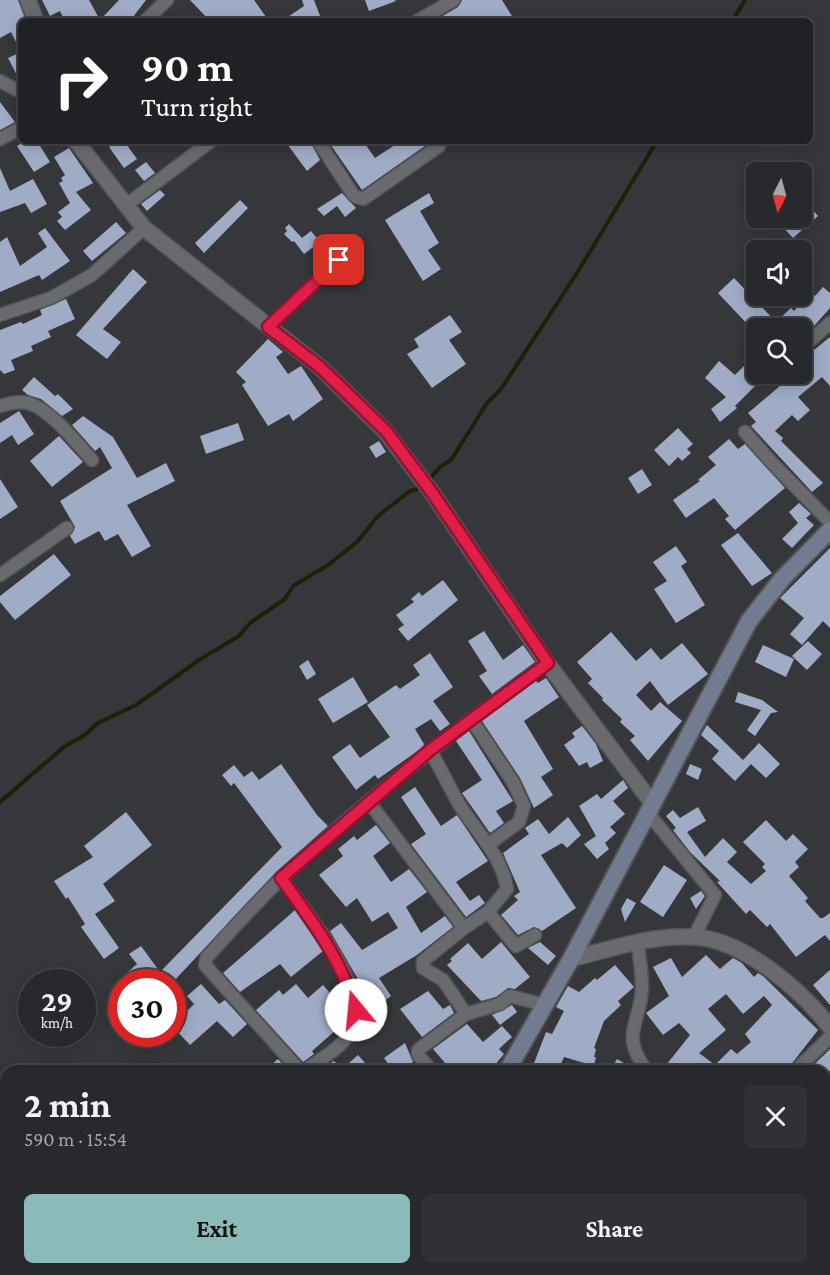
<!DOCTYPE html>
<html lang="en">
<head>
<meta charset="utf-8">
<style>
  body { margin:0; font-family:"Crimson Pro",serif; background:#303134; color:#f1f3f6; height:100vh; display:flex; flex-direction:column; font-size:22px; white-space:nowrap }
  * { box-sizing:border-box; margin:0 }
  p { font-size:20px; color:#a5a6a9 }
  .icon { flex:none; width:33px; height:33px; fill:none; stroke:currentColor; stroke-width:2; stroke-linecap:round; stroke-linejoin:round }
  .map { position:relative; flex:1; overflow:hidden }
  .drawer { position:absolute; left:0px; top:1065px; width:831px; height:210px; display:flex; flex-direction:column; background:#28292c; border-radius:18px 18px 0 0; box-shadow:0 3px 15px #0003,0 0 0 2px #444548 }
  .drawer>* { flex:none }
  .top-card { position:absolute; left:18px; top:18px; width:795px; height:126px; border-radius:9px; box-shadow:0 3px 15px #0003,0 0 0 2px #444548; background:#202124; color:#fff; overflow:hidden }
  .needle { width:39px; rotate:186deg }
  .controls { position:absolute; left:746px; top:162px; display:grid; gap:12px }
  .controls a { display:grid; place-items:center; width:66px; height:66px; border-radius:9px; background:#28292c; box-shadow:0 3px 15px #0003,0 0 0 2px #444548; font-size:30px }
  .speed { position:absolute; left:18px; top:969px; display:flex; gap:12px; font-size:30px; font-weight:700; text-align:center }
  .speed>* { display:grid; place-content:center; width:78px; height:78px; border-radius:50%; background:#28292c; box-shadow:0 3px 15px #0003,0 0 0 2px #444548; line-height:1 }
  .speed small { font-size:15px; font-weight:400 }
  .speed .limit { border:9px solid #d22; background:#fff; color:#111 }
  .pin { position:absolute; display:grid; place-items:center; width:51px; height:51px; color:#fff; margin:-26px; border-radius:12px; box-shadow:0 3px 9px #0006 }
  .me { position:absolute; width:66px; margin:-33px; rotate:343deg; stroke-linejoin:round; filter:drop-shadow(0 0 4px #0008) }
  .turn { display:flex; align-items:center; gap:21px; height:126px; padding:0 24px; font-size:27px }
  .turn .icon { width:78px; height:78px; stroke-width:2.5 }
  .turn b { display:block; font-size:42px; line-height:51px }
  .round { display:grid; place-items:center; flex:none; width:63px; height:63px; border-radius:9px; background:#303134 }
  .headline { display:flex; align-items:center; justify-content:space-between; height:102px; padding:0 24px }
  h1 { font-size:36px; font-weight:700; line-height:45px }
  .primary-button { display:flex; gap:12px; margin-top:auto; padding:12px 24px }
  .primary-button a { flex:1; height:69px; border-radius:9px; background:#8bbbb9; color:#111; font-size:24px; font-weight:700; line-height:69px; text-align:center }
  .primary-button a+a { background:#303134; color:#f1f3f6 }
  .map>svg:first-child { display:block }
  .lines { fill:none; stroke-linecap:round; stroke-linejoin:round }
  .stream { stroke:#1e1f07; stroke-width:4 }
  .building { fill:#a0acc6; fill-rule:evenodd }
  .minor-casing { stroke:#535457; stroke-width:15 }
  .tertiary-casing { stroke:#535457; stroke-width:18 }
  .secondary-casing { stroke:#535457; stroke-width:20 }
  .minor { stroke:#696a6e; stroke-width:12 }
  .tertiary { stroke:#696a6e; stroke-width:15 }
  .secondary { stroke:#727b90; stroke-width:16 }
  .route-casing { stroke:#92132f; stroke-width:15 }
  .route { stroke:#e11d48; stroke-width:10 }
</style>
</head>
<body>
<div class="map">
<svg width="830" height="1275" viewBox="0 0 830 1275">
  <rect width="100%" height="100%" fill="#35373a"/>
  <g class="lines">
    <path class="stream" d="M732,21L745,0
      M427,482L441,466L451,460L487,403L501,389L577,273L657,141
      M0,802L64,747L86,734L98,723L136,705L199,660L239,636L250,623L285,599L293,586L328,565L357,542L378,516L410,491L422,488"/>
  </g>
  <path class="building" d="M0,0H18L26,21H21V83L8,58L21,52L11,32L0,38Z
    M42,0H89L100,20L119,0H146L130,21H65L60,11L50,16Z
    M190,0H254L269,21H210Z
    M302,0H314L322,21H282L304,6Z
    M365,0H395L396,1L369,11Z
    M462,0H502L515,21H434L458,7Z
    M0,102L15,122L0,130Z
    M25,141H37L50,162L34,172L17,146Z
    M118,141H124L137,159L124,168L109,147Z
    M285,141H310L320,160L307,171Z
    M328,141H363L375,158L401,141H432L362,190Z
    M69,148L93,183L76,192L91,210L65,230L57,221L62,217L58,212L70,203L59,183L63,181L61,178L65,175L54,157Z
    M146,162L155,173L144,181L135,170Z
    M0,168L10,191L33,179L47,204L31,213L25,203L0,212Z
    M160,190L165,195L147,211L141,204Z
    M342,193L356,208L345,217L337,206L324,216L317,209Z
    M429,193L434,203L420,211L439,243L428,250L441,269L423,281L385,220Z
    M801,197L818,216L793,238L781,225L789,218H801Z
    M240,200L248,208L204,253L195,243Z
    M116,222L126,233L92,261L83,251Z
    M289,224L302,238L311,231L320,242L304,254L294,241L292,242L284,234L287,231L285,228Z
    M45,228L70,261L42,280L39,275L0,292V242L7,237L20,266L47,247L38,233Z
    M133,269L147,282L103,329L121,342L107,359L76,335Z
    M734,278L776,322L791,308L794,311L811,292L815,296L823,287L830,293V308L814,326L809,321L802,328H751L718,293Z
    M66,299L75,319L48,331L51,337L31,346L33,351L11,360L15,370L4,374L0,370V330L21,322L23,324L42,315L40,310Z
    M450,315L462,332L449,340L466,364L432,388L407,354L419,347L414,339Z
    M830,337V386L822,377L798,397L810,410L798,421L792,415L775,431L783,438L781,441L823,483L812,492L751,426L756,422L748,413L794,374H801V367L808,362L804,358Z
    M268,339L283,352L276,357L288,374L301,366L323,399L293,421L289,414L268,426L242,385L246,382L236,372Z
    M756,354V374H762L761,380L735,406L737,408L720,422L711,409L726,397L705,378L719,361L735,375Z
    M34,377L55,396L58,394L73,409L62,416L41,399L28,395L22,390Z
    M19,411L34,434L18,445L12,435L0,443V423Z
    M83,416L113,437L137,478L166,463L175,481L127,505L151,546L132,557L118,534L105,541L99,531L75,544L70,536L75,527L60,501L112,468L100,447L95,451L72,425Z
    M238,423L244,440L206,454L200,436Z
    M678,428L693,444L687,449L691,453L682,461L678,457L669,466L654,450Z
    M59,436L83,462L52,487L30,461Z
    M729,439L738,449L745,444L785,488L735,530L725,519L729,516L714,498L686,518L673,500L700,481L698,480L716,465L708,457Z
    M379,441L386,452L376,458L369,447Z
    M642,469L652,485L638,494L628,478Z
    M0,479L18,507L0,519Z
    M799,503L811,514L806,518L814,525L792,548L782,539L798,523L789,512Z
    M738,533L772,573L752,586L721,545Z
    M676,546L687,562L681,566L705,605L676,623L654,589L667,581L653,562Z
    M830,548V628L823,621L802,645L790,634L804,618L780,598Z
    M54,554L71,575L15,620L0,602V596Z
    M443,580L458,600L408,641L398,629L404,625L396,615L414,602L411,599L419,592L422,596Z
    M484,631L503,660L523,645L535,662L492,694L479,676L487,671L468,641Z
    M611,632L636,661L651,648L661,660L682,643L708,674L668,705L650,681L636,695L651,711L660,702L682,721L648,761L630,740L635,736L620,722L622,719L602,700L603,698L588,683L592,679L577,662Z
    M808,641L822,654L807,670L792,656Z
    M763,645L794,659L786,677L755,662Z
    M430,653L453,687L433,701L450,724L440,731L431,719L415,729L424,744L423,747L378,779L375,775L356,790L332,757L350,744L360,758L390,737L367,705L396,685L400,689L420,675L413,665Z
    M308,660L316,674L307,680L299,666Z
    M353,677L368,702L333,723L318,699Z
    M546,678L559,697L524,721L553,769L541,777L553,795L534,808L520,778L482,721L536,681L538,683Z
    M738,692L762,700L778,712L771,713L755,736L747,730L761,710L735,702Z
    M707,725L743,760L759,743L780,764L766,778L751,764L735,781L712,759L719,751L701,735Z
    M582,726L596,744L603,761L590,768L587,762L579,766L564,745L575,737L572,733Z
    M469,731L513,801L496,811L504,823L490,833L462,793L482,780L456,741Z
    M281,764L317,815L328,826L276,872L173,982H116L137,964L129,954L141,946L160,972L282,847L234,783L231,786L222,775L234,765L244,777L252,771L259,780Z
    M690,764L702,769L698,780L686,774Z
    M623,780L628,788L613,801L625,814L610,827L616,833L605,843L609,849L597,859L584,844L596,836L579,806L597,794L601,799Z
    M415,787L441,826L457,815L488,861L456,882L470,901L479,895L485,903L466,917L411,844L426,834L401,797Z
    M698,807L706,821L687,832L705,857L723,838L737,852L727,862L751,884L766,871L762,867L765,864L743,842L766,820L786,841L793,834L808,849L795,862L799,867L789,876L808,898L805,901L820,918H823L830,913V941L825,935L796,957L770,924L767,927L750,910L746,914L717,882L720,881L690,852L673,830L676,828L666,816L673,810L680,818Z
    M126,812L152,845L103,884L115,901L95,914L119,948L104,959L81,927L85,924L68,897L66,899L54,881L93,857L84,846Z
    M568,817L581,835L567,848L562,843L541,855L576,908L542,931L534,927L518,935L501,915L518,900L514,896L520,892L503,853L529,834L525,828L538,819L549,834Z
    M376,825L390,843L373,856L391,882L409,869L427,892L406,907L421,933L445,916L453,927L417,955L379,978L391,996L382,1003L378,996L374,999L366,987L363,988L330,931L341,923L362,950L398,928L388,912L372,922L357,898L346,907L319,875L343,856L338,849L354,836L357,840Z
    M664,865L687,880L663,917L640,902Z
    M701,891L705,896L696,909L690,898Z
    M627,898L636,903L625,922L621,909Z
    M295,910L323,951L291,977L280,964L240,992L223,973Z
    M501,942L530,977L515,989L508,988L496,997L481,1001L447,965L452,961L450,959L468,943L482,959Z
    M540,942L556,956L548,965L528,948Z
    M706,955L720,969L733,958L742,963L754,977L758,973L763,976L818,1030L786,1071H677L667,1064L690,1035L679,1023L663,1035L646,1013L669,996L653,967L671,958L682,977ZM726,994L743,1014L764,996L772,1005L745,1034L751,1042L737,1054L731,1049L715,1065L699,1053L726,1030L708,1009Z
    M615,965L634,987L618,1001L621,1005L604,1021L594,1048L596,1049L594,1057H596L594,1066L564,1057L558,1071H531L546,1032L552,1034L564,1011L556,1007L568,986L579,992L595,978L597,980Z
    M830,970V1005L813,985Z
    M201,984L219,1004L225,1000L247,1024L233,1037L217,1021L190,1045L172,1026L194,1004L187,996Z
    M296,984L308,998L323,985L346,1011L344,1023L312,1051L314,1054L303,1062L256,1010L279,990L283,995Z
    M428,991L443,1009L450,1005L454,1013L422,1037L400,1009Z
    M512,1005L517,1012L500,1025L492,1015Z
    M467,1024L483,1042L502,1026L512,1037L499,1049L504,1054L490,1071H452L433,1049Z
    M405,1043L413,1062L401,1071H393L384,1058Z
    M830,1049V1071H807L823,1056Z
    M358,1055L372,1071H327L323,1068L334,1061L342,1069Z
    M278,1059L289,1071H264Z
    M617,1059L637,1071H610Z"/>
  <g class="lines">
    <defs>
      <path id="minor" d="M145,21L167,0
        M417,21L454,0
        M0,81L21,92
        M0,139L21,128
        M318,141L354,196L363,199L439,146
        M125,206L211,141
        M0,315L51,298L92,275L144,228
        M268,327L339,260
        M801,349L830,323
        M769,378L773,374
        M0,406C10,403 18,401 28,403C50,409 77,443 92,460
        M745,432L772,463L830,522
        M0,575L67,528
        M471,719L513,782L524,806L519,822L489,844
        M430,750C440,768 449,786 459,804C476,832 502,855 507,889L488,912L464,928
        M369,802L464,928L423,961V968L443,980L466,1014
        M648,813L715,895L694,937
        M281,878C306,912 369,985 352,1028C346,1046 319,1060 304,1071
        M488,912L516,946L535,935
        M638,943C639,957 642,972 642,986C642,1023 618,1033 647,1071
        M300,1071L205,965L207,957C232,930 256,902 282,878C365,800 455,730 547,663
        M432,1071L418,1055V1050L466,1014L500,1004L510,996L545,1005
        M795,1071L830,1037
        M565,1269L590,1275
        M633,1275L637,1269"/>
      <path id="tertiary" d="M28,0L36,21
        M76,141L144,228L320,367L385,431L433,494L547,663L652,803
        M571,959C610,949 651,935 692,937C742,938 801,990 830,1027"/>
      <path id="secondary" d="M507,1071L571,959L749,621L782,579L830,530
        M363,1275L368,1269"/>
    </defs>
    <use href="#minor" class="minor-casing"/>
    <use href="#tertiary" class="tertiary-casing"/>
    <use href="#secondary" class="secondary-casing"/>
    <use href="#minor" class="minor"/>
    <use href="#tertiary" class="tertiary"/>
    <use href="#secondary" class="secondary"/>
  </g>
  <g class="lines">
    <defs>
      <path id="route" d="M339,260L268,327L320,367L386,431L433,494L548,663L430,750L281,878C311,920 342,959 356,1010"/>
    </defs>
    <use href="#route" class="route-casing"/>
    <use href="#route" class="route"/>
  </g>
</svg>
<div class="controls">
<a><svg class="needle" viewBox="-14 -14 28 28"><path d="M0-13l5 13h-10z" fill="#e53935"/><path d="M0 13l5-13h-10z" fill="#a5a6a9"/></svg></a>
<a><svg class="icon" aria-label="sound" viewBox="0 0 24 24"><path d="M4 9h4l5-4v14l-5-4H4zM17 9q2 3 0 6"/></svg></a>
<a><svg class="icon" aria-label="search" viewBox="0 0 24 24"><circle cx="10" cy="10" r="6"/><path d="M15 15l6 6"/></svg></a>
</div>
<div class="speed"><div>29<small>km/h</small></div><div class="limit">30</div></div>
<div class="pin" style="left:339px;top:260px;background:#d93025"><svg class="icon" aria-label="arrive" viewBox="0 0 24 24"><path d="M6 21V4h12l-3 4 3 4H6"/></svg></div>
<svg class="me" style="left:356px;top:1010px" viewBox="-20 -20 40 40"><circle r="19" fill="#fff"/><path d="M0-13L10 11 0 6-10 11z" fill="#e11d48"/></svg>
<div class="top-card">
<div class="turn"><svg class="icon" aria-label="right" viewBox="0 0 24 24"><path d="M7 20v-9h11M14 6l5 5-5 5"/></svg><div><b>90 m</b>Turn right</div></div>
</div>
<section class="drawer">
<div class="headline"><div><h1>2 min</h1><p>590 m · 15:54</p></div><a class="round"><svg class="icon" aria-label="close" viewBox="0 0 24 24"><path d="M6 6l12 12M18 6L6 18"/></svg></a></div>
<div class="primary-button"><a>Exit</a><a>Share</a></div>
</section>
</div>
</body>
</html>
